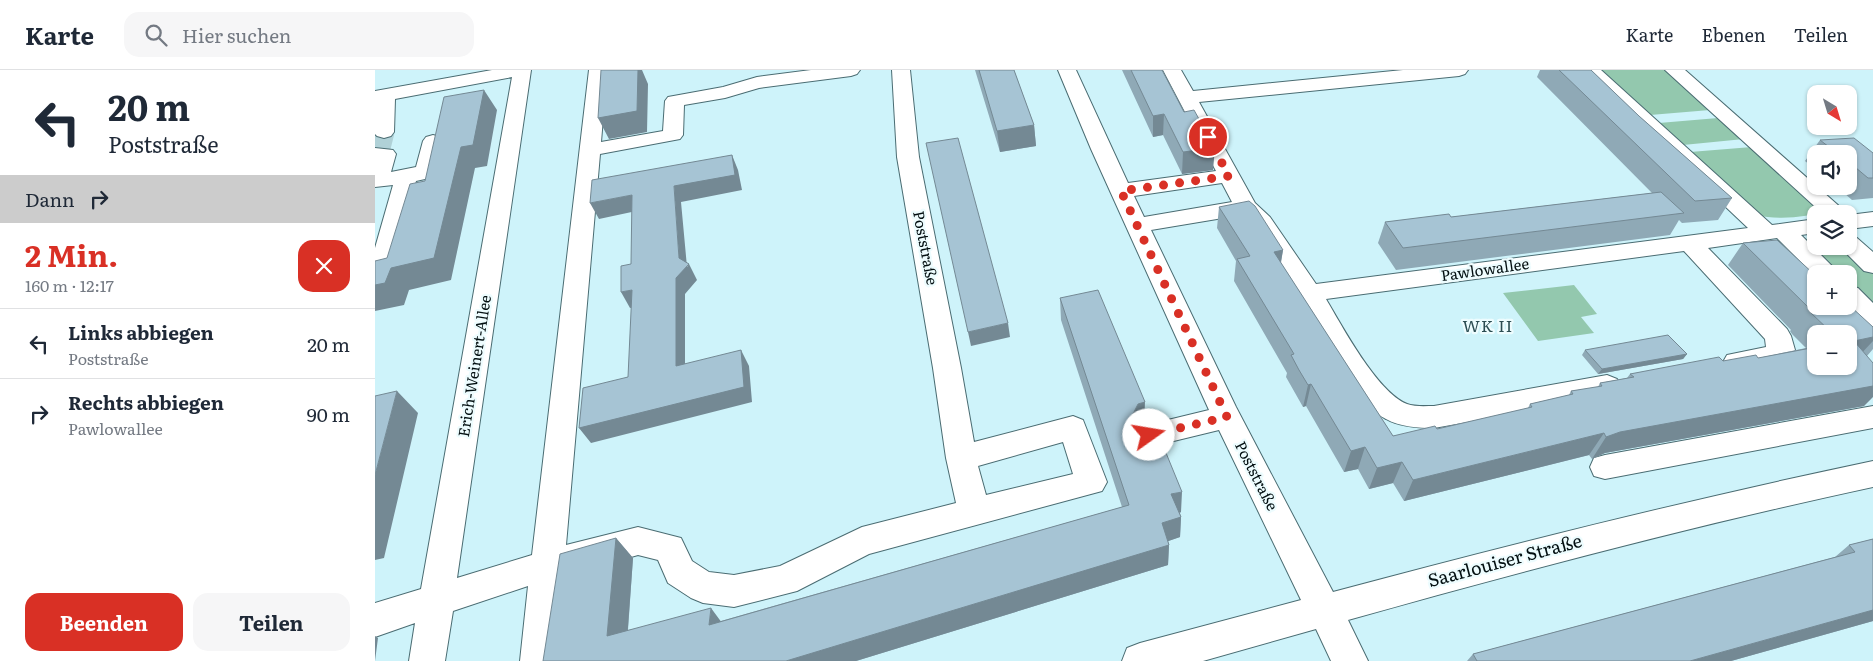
<!DOCTYPE html>
<html lang="de">
<head>
<meta charset="utf-8">
<style>
  body { margin:0; font-family:Literata,serif; background:#f6f6f7; color:#1f2937; height:100vh; display:flex; flex-direction:column; font-size:19px; white-space:nowrap }
  * { box-sizing:border-box; margin:0 }
  p { font-size:16px; color:#747a83 }
  .icon { flex:none; width:28px; height:28px; fill:none; stroke:currentColor; stroke-width:2; stroke-linecap:round; stroke-linejoin:round }
  .map { position:relative; flex:1; overflow:hidden }
  .drawer { display:flex; flex-direction:column; background:#fff; width:375px }
  .drawer>* { flex:none }
  .hud { background:#fff; color:#1f2937; overflow:hidden }
  .needle { width:32px; rotate:142deg }
  .fabs { position:absolute; left:1432px; top:15px; display:grid; gap:10px }
  .fabs a { display:grid; place-items:center; width:50px; height:50px; border-radius:10px; background:#fff; box-shadow:0 1px 4px #0004; font-size:25px }
  .pin { position:absolute; display:grid; place-items:center; width:42px; height:42px; color:#fff; margin:-21px; border:2px solid #fff; border-radius:50%; box-shadow:0 1px 5px #0007 }
  .me { position:absolute; width:55px; margin:-28px; rotate:77deg; stroke-linejoin:round; filter:drop-shadow(0 0 4px #0008) }
  .turn { display:flex; align-items:center; gap:18px; height:105px; padding:0 25px; font-size:22px }
  .turn .icon { width:65px; height:65px; stroke-width:2.5 }
  .turn b { display:block; font-size:35px; line-height:42px }
  .then { display:flex; align-items:center; height:48px; padding:0 25px; background:#0003; gap:10px; font-size:19px }
  .round { display:grid; place-items:center; flex:none; width:52px; height:52px; border-radius:15px; background:#f6f6f7 }
  .overview { display:flex; align-items:center; justify-content:space-between; height:85px; padding:0 25px }
  h1 { font-size:30px; font-weight:700; line-height:38px; color:#d93025 }
  .primary-button { display:flex; gap:10px; margin-top:auto; padding:10px 25px }
  .primary-button a { flex:1; height:58px; border-radius:15px; background:#d93025; color:#fff; font-size:20px; font-weight:700; line-height:58px; text-align:center }
  .primary-button a+a { background:#f6f6f7; color:#1f2937 }
  ul { padding:0; list-style:none }
  li { display:flex; align-items:center; gap:15px; height:70px; padding:0 25px; border-top:1px solid #e0e1e3 }
  li div { flex:1 }
  li b { display:block; font-size:19px }
  li em { font-style:normal }
  header { display:flex; align-items:center; gap:30px; box-sizing:border-box; height:70px; padding:0 25px; background:#fff; border-bottom:1px solid #e0e1e3 }
  header strong { font-size:24px }
  nav { display:flex; gap:28px; margin-inline-start:auto; font-size:18px }
  .search { width:350px; height:45px; background:#f6f6f7; display:flex; align-items:center; gap:12px; box-sizing:border-box; padding:0 18px; border-radius:15px; color:#747a83; font-size:19px }
  main { display:flex; flex:1; min-height:0 }
  .map>svg:first-child { display:block }
  .green { fill:#93c8ae; fill-rule:evenodd }
  .lines { fill:none; stroke-linecap:round; stroke-linejoin:round }
  .minor-tunnel { stroke:#b0d1d7; stroke-width:21; stroke-dasharray:21 10; stroke-linecap:butt }
  .minor-casing { stroke:#4a6c72; stroke-width:2 }
  .minor { fill:#fff; fill-rule:evenodd }
  .wall { fill:#8fa9b6; fill-rule:evenodd }
  .shaded-wall { fill:#748994 }
  .building { fill:#a6c4d4; stroke:#748994 }
  .route { stroke:#d93025; stroke-width:9; stroke-dasharray:0 16.2 }
  .labels { text-anchor:middle; stroke-width:4.5; stroke-linejoin:round; paint-order:stroke }
  .street-label { font-size:15px; fill:#030f11; stroke:#edfcfe }
  .neighbourhood-label { font-size:16px; letter-spacing:1px; fill:#2b4c52; stroke:#edfcfe }
  .near-street-label { font-size:18px; fill:#030f11; stroke:#edfcfe }
</style>
</head>
<body>
<header>
<strong>Karte</strong>
<div class="search"><svg class="icon" aria-label="search" viewBox="0 0 24 24"><circle cx="10" cy="10" r="6"/><path d="M15 15l6 6"/></svg>Hier suchen</div>
<nav><a>Karte</a><a>Ebenen</a><a>Teilen</a></nav>
</header>
<main>
<section class="drawer">
<div class="hud">
<div class="turn"><svg class="icon" aria-label="left" viewBox="0 0 24 24"><path d="M17 20v-9H6M10 6l-5 5 5 5"/></svg><div><b>20 m</b>Poststraße</div></div>
<div class="then">Dann<svg class="icon" aria-label="right" viewBox="0 0 24 24"><path d="M7 20v-9h11M14 6l5 5-5 5"/></svg></div>
</div>
<div class="overview"><div><h1>2 Min.</h1><p>160 m · 12:17</p></div><a class="round" style="background:#d93025;color:#fff"><svg class="icon" aria-label="close" viewBox="0 0 24 24"><path d="M6 6l12 12M18 6L6 18"/></svg></a></div>
<ul>
<li><svg class="icon" aria-label="left" viewBox="0 0 24 24"><path d="M17 20v-9H6M10 6l-5 5 5 5"/></svg><div><b>Links abbiegen</b><p>Poststraße</p></div><em>20 m</em></li>
<li><svg class="icon" aria-label="right" viewBox="0 0 24 24"><path d="M7 20v-9h11M14 6l5 5-5 5"/></svg><div><b>Rechts abbiegen</b><p>Pawlowallee</p></div><em>90 m</em></li>
</ul>
<div class="primary-button"><a>Beenden</a><a>Teilen</a></div>
</section>
<div class="map">
<svg width="1498" height="591" viewBox="0 0 1498 591">
  <rect width="100%" height="100%" fill="#cef3fa"/>
  <path class="green" d="M1223,0H1293L1451,140C1434,148 1400,150 1382,145ZM1335,40L1343,48L1284,53L1275,45ZM1369,69L1377,77L1315,82L1308,75Z
    M1441,165V176H1471L1498,201V239L1474,215V204H1462L1431,174L1432,168Z
    M1199,215L1222,244L1206,247L1219,263L1163,271L1128,223Z"/>
  <g class="lines">
    <path class="minor-tunnel" d="M5,78L9,62"/>
    <defs>
      <path id="minor" d="M117,0H156L82,508L157,485L214,0H232L226,72L288,61L290,31L293,27L348,17L382,7L436,0H485L482,4L476,6L384,18L350,28L309,35L308,65L305,69L225,84L191,475L263,457L306,468L317,491L334,502L359,505L405,496L487,457L581,433L571,388L558,298L522,87L517,0H535L544,87L586,298L599,372L698,346L708,350L732,412L727,421L494,484L422,521L359,537L328,533L316,528L293,513L283,490L263,485L189,506L181,591H145L153,516L78,541L70,591H34L40,553L0,567V533L46,519L137,7L20,29L19,62L16,66L9,68L2,66L0,64V21ZM688,372L698,404L611,425L603,396Z
        M683,0H701L753,113L841,101L788,0H806L818,21L1028,0H1093L1090,4L1084,6L824,32L880,133L895,147L941,214L1373,158L1206,0H1226L1397,155L1441,149V163L1426,165L1465,204H1441V207L1402,168L1333,178L1412,259L1416,266L1420,280C1410,297 1370,304 1352,299L1348,292L1352,285L1391,277L1390,269L1309,181L951,229C967,256 1002,322 1032,334C1040,337 1051,336 1059,336L1232,305L1242,309L1246,316L1242,323L1232,327L1059,358C1043,358 1025,357 1011,349C987,336 971,308 958,285C939,254 922,224 902,193C891,176 881,159 866,145L776,160L861,337L958,522C1137,474 1317,429 1498,391V417C1321,455 1147,501 973,550L993,591H956L941,559L828,591H747L752,578L765,573L926,530L844,360L774,377L764,373L759,365L764,357L834,340L716,79ZM847,113L857,132L769,147L759,126Z
        M1290,0H1310L1473,144H1448Z
        M58,65L65,67L68,71L62,102L59,107L41,111L17,200L14,206L0,210V178L18,115L0,117V78L18,80L21,84L16,102L41,97L48,71L51,67Z
        M1498,142V156L1474,159V145Z
        M1474,166L1482,168L1498,182V203L1489,201L1464,176H1474Z
        M1474,216L1483,218L1498,233V257L1489,254L1471,236H1474Z
        M1498,336V358L1230,409L1219,406L1215,397L1219,388L1230,385Z"/>
    </defs>
    <use href="#minor" class="minor-casing"/>
    <use href="#minor" class="minor"/>
  </g>
  <path class="wall" d="M600,0H639L659,55L661,76L625,82Z
    M747,0H787L838,100L807,104L788,65L778,67Z
    M1165,0H1216L1264,46L1357,128L1343,150L1307,153L1304,150L1295,165L1021,200L1003,173L1010,152L1076,147L1277,123L1162,7Z
    M1445,70L1498,83V128L1477,130L1461,116H1474V84H1441V100L1430,91Z
    M844,137L908,180L906,193L1018,366L1062,359L1153,338L1155,334L1194,325L1196,321L1223,317L1225,313L1252,308L1255,304L1348,291L1383,288L1431,278L1417,264L1415,261L1416,260L1353,195L1368,173L1498,257V279L1492,286L1489,336L1230,383L1217,389L1214,385L1029,431L1018,413L994,419L983,399L969,402L931,336L928,337L911,307L912,303L859,211L861,191L842,158ZM1441,264H1474L1441,296Z
    M685,228L769,354L767,355L806,442L805,443L806,447L805,467L793,471L794,475L793,495L481,591H168L241,468L258,488L253,560L346,551L747,437L686,250Z
    M1210,280L1312,284L1308,289L1223,304L1207,285Z
    M1498,469V551L1356,591H1092L1098,584L1460,487L1474,475Z"/>
  <path class="shaded-wall" d="M263,0H267L273,14L272,62L234,69L223,48Z
    M109,20L122,40L112,96L100,98L76,210L34,220L29,235L0,241V215L16,198L86,77Z
    M789,44L788,65L778,67V46Z
    M659,55L661,76L625,82L622,61Z
    M840,78L838,100L807,104L808,82Z
    M357,85L363,100L367,120L306,132L312,197L314,194L322,210L310,224V312L301,296V208L304,188L299,116Z
    M257,125L266,140L224,149L215,133Z
    M908,180L904,202L899,182Z
    M257,220L267,236L255,238L246,222Z
    M633,253L635,267L596,276L593,262Z
    M1498,267V271L1482,288L1479,271Z
    M366,280L374,296L377,332L216,373L204,358Z
    M1312,284L1308,289L1223,304L1227,299Z
    M1498,308V327L1489,336L1230,383L1217,389L1231,367L1245,362Z
    M936,314L931,336L928,337L933,315Z
    M22,321L43,343L9,488L0,490V405Z
    M770,332L769,354L762,356L758,344L763,334Z
    M1229,363L1214,385L1029,431L1038,410Z
    M990,377L983,399L969,402L976,381Z
    M1027,392L1018,413L994,419L1002,398Z
    M807,422L806,442L795,445L796,424Z
    M806,447L805,467L785,474L787,453Z
    M241,468L258,488L251,584L232,566Z
    M794,475L793,495L481,591H411Z
    M336,538L350,557L334,555Z
    M1498,540V551L1356,591H1315Z
    M0,566L3,568L0,591Z"/>
  <path class="building" d="M226,0H263L262,41L223,48Z
    M604,0H639L659,55L622,61Z
    M756,0H787L809,42L819,40L840,78L808,82L789,44L778,46Z
    M1184,0H1216L1264,46L1357,128L1320,131Z
    M109,20L98,75L86,77L59,188L16,198L10,213L0,215V191L12,188L35,114L50,111L69,27Z
    M583,68L633,253L593,262L551,73Z
    M1479,68L1498,83V108H1493L1474,92V84H1463L1445,70Z
    M357,85L360,105L299,116L304,188L314,194L301,208V296L366,280L369,317L204,358L208,318L253,307L257,220L246,222V196L256,194L257,125L215,133L217,110Z
    M1286,122L1309,143L1028,178L1010,152L1074,144L1076,147Z
    M874,131L880,136L908,180L899,182L1018,366L1060,356L1062,359L1157,337L1155,334L1198,324L1196,321L1227,316L1225,313L1259,307L1255,304L1344,287L1348,291L1381,285L1383,288L1436,278L1434,275L1441,274V296H1474V264H1458L1435,242L1434,239H1435L1368,173L1402,170L1441,206V236H1474V235L1498,257V267L1479,271L1498,293V316L1245,362L1231,367L1229,363L1038,410L1027,392L1002,398L990,377L976,381L936,314L933,315L924,300L916,285L919,284L862,189L875,186L844,137Z
    M723,220L770,332L763,334L758,344L764,353L774,357L780,356L807,422L796,424L806,447L787,453L794,475L411,591H168L185,484L241,468L232,566L336,538L334,555L754,435L685,228Z
    M1293,265L1312,284L1227,299L1210,280Z
    M22,321L0,405V326Z
    M1498,469V540L1315,591H1102L1098,584L1480,482L1474,475Z"/>
  <g class="lines">
    <path class="route" d="M774,365L852,347L746,121L854,106L833,67"/>
  </g>
  <g class="labels">
    <g class="street-label">
      <text transform="translate(550 178) rotate(79)" y="5">Poststraße</text>
      <text transform="translate(1110 200) rotate(-8)" y="5">Pawlowallee</text>
      <text transform="translate(100 296) rotate(-81)" y="5">Erich-Weinert-Allee</text>
      <text transform="translate(881 406) rotate(63)" y="5">Poststraße</text>
    </g>
    <g class="neighbourhood-label">
      <text x="1113" y="262">WK II</text>
    </g>
    <g class="near-street-label">
      <text transform="translate(1130 491) rotate(-15)" y="6">Saarlouiser Straße</text>
    </g>
  </g>
</svg>
<div class="fabs">
<a><svg class="needle" viewBox="-14 -14 28 28"><path d="M0-13l5 13h-10z" fill="#e53935"/><path d="M0 13l5-13h-10z" fill="#747a83"/></svg></a>
<a><svg class="icon" aria-label="sound" viewBox="0 0 24 24"><path d="M4 9h4l5-4v14l-5-4H4zM17 9q2 3 0 6"/></svg></a>
<a><svg class="icon" aria-label="layers" viewBox="0 0 24 24"><path d="M12 4l9 5-9 5-9-5zM3 14l9 5 9-5"/></svg></a>
<a>+</a>
<a>−</a>
</div>
<div class="pin" style="left:833px;top:67px;background:#d93025"><svg class="icon" aria-label="arrive" viewBox="0 0 24 24"><path d="M6 21V4h12l-3 4 3 4H6"/></svg></div>
<svg class="me" style="left:774px;top:365px" viewBox="-20 -20 40 40"><circle r="19" fill="#fff"/><path d="M0-13L10 11 0 6-10 11z" fill="#d93025"/></svg>
</div>
</main>
</body>
</html>
